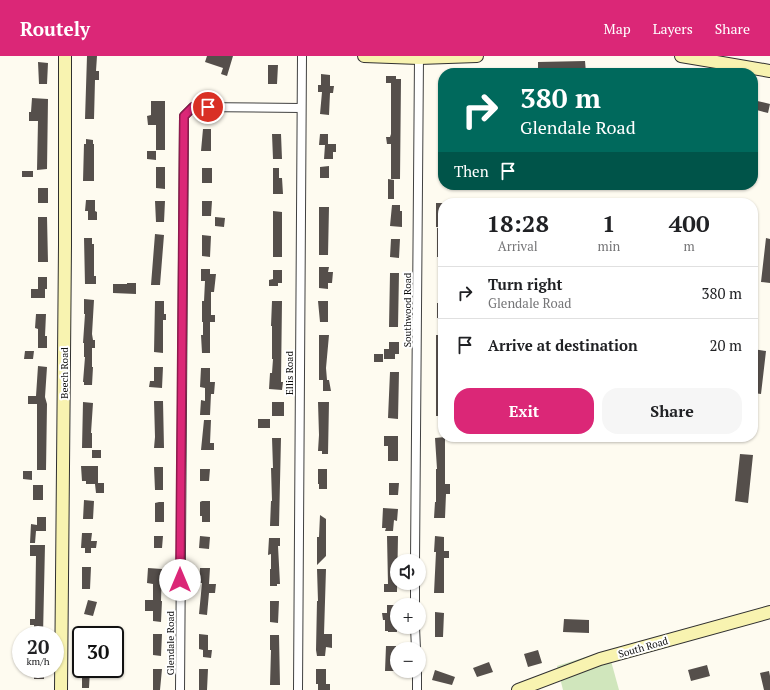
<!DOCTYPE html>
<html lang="en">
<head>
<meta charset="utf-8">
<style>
  body { margin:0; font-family:"PT Serif",serif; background:#f6f6f6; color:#202124; height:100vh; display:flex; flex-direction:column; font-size:15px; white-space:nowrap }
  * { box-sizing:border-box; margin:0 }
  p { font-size:13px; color:#757577 }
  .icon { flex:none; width:22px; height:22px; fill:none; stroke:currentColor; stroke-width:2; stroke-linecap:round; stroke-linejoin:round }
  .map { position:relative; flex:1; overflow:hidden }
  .sheet { position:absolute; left:438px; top:142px; width:320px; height:244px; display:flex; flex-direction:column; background:#fff; border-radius:16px; box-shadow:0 1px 3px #0004 }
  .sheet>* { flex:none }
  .hud { position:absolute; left:438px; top:12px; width:320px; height:122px; border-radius:16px; box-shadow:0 1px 3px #0004; background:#00695c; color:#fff; overflow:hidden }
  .buttons { position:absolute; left:390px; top:498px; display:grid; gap:8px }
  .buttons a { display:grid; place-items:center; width:36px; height:36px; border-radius:50%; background:#fff; box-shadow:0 1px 3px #0004; font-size:20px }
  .speed { position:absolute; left:12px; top:570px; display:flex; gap:8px; font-size:20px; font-weight:700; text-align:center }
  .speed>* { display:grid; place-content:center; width:52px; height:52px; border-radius:50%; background:#fff; box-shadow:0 1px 3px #0004; line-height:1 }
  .speed small { font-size:10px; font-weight:400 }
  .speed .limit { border:2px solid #111; border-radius:6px; background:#fff; color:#111 }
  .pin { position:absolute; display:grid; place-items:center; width:34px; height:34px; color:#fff; margin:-17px; border:2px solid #fff; border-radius:50%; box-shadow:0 1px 4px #0007 }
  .me { position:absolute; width:44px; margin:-22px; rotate:0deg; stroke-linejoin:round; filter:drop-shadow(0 0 3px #0008) }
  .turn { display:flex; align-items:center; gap:14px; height:84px; padding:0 16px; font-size:18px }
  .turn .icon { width:52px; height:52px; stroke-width:2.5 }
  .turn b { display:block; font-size:28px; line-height:34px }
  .then { display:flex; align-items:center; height:38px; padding:0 16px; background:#0003; gap:8px; font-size:15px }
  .eta { display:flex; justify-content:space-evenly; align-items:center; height:68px; text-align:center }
  .eta b { font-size:24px; font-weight:700; line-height:28px }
  .cta { display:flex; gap:8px; margin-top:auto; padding:8px 16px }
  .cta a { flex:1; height:46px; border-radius:16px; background:#db2777; color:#fff; font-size:16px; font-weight:700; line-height:46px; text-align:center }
  .cta a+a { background:#f6f6f6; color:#202124 }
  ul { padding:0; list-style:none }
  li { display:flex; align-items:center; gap:12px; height:52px; padding:0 16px; border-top:1px solid #e0e0e0 }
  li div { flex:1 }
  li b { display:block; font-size:15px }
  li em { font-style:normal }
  header { display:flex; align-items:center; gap:24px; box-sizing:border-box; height:56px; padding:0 20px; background:#db2777; color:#fff }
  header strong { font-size:19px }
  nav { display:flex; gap:22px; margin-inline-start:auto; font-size:14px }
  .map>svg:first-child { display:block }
  .green { fill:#d0e6bc }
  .building { fill:#554f4b }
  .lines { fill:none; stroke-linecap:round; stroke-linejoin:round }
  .street-casing { stroke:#414141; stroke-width:10 }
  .secondary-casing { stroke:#303030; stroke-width:14 }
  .street { stroke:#fff; stroke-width:8 }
  .secondary { stroke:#f8f3b0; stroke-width:12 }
  .route-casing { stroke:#8e194d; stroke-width:10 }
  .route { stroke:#db2777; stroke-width:7 }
  .labels { text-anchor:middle; stroke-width:4; stroke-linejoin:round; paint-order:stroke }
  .street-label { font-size:10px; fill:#0e0e0e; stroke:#fff }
</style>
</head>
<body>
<header>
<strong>Routely</strong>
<nav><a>Map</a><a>Layers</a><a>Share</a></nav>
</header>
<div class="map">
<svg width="770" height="634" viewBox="0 0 770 634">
  <rect width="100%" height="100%" fill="#fefbf0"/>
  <path class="green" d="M608,594L619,634H563L557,610Z"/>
  <path class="building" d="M87,0H97L96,15H99V24H95L94,63H85Z
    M207,0H233L227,20L221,18L223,12L205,6Z
    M585,5L586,17H538V6Z
    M38,6L48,7L47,28H39Z
    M268,9H278L277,28H268Z
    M321,18L330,19V30H334L333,37H330L329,59L320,58L322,36H318V29H321Z
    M386,20H396V23H401L400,123H391V88H387L386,81H390L391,78V27H386Z
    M32,42L48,43L47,113L37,114L38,65H29V56H31Z
    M753,44L770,48L768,57L753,53Z
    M151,45H165V94H156V69H148L147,60L151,59Z
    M203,73H211V95H201Z
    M272,78H281L282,103H273Z
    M320,78H328V88H336V96H333V103H324L325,89H319Z
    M86,83L93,84V88H94V125H83L84,88H86Z
    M147,95H156V104L147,103Z
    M329,110V122H320V111Z
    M156,111H165V133L156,132Z
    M202,112H212V127H202Z
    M273,112H279V122H282L283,138H273Z
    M22,115H33V121H22Z
    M388,123L394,124V143H388Z
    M38,132H48V147H38Z
    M86,144H95V155L97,156V164H88V155H85Z
    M155,145H165L164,166H156Z
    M202,145H212L211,160H202Z
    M436,147H443V171H436Z
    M392,149H400V155H402V171L390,170Z
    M319,151H329L328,199H319Z
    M273,155L282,156V201H273Z
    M38,161H47L48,206H38Z
    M215,161L225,162L224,171L215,170Z
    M437,172H443V201H437Z
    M155,178L164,179L160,229H151Z
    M202,179L211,180L210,201L202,200Z
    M84,182H92V188H94V220H96V228H85Z
    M766,182L770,183V227L761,226Z
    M391,183H400L399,202L390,201Z
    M319,211H329L328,216H333L332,227H328V233L319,232Z
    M201,213H210V218H216L214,236H211V259H215V266H210V297H202L201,279H203V266H202V245H204L205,225H201Z
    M273,214H282V227H278V230H269V224L273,223Z
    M390,217H399L398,271H389Z
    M38,221H47V233H45V242H31V233H38Z
    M127,227H136V238L113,237V228H127Z
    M84,243L94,244L92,278L93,284H95V292H92V311H93L92,329H84V326H83L85,301H84V287H83L85,258H84Z
    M155,245H164V258H166V264H163V297L154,296Z
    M272,245H282L281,326H283L282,334L269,333L270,317H272L273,303H272V270H271Z
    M318,245H328V266H320Z
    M437,247H443V262H437Z
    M36,258H46L45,280H47V292H38V273L35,272Z
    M319,279H329L326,312L327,324H319Z
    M436,279H443V360H436Z
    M389,286H399V298H395V303H384V293H389Z
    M753,293L766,295L761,338L753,337Z
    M25,295H34L33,303H24Z
    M374,298H383V306H374Z
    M38,310L47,311L45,341L47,348L46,414H37V348H28V340H36Z
    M154,311H163L162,332L149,331L150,325H154Z
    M201,312H210V326H215L214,338H211L210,359H200L201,344L205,345V332L200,331Z
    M390,316H399L398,363L388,362Z
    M323,324H329L331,335H323Z
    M154,345H163L164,392H154L155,381Z
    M83,346L93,347L91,377H92V392H82Z
    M272,346H284V360H272Z
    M318,346H329L328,398H322V395H318L319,379Z
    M258,363H270V372H258Z
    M204,364H211L210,387H214V394H201Z
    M384,380H398V405H388V390H384Z
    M445,381V428H450V438H446L445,462H434L435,446H436V413H437L435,382Z
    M272,382H281L279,470H270L271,445H272L271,412H273Z
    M92,394H101V402H92Z
    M740,398L753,399L748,447L735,445Z
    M81,410H98V427H104V437H96L95,428H86V425H82Z
    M154,411H163V434H155Z
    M200,413H210L209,425H200Z
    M318,413H327V433H319V428H318Z
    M23,415H32V424L23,423Z
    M389,427H399L398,439H389Z
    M33,429H43V444H33Z
    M84,444L94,445L93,463H83Z
    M202,445H210V466H202V460H200V446Z
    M159,446H164V466H155V447Z
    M383,452L398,453L397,465L394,464L393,475H385L386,472H382Z
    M320,459L326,463V500L317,509V481H319Z
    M37,461H46V475H36L35,487H30L31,468L37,469Z
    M82,477H92L91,485H97L96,492H91V497H85V492H81Z
    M154,480H163L162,492H154Z
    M200,480L210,481L209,493L199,492Z
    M387,480H398L397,536H384V528H388Z
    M435,480L444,481V495H449V502H444V537H434L436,496H434Z
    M269,482H280V490H278L280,528H277V530H270V513H271V498L268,499Z
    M30,489H45L43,579H34V569H30V563H35L36,500H30Z
    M82,511H91L90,533H82Z
    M148,512L162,513L161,545H162L161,566L153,565V555H145V544H153V528L147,527Z
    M200,512H210L209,528H216L215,537H209L207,559L199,558L202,527H199Z
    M317,513H326L324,578H332V592L326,591L325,600H317L316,594L317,545H318Z
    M88,544L97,546L93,560L84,558Z
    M270,545H279L278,567L270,566Z
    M387,549H396L397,576H388V575H385V564H383L382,557H387Z
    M435,556L444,557L443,581H435Z
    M564,563L589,564V577L563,576Z
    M153,578H162L161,600L153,599Z
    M199,578L208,579V594H212L211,602L203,601V594L199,593Z
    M270,579H279L280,629H270L271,594H270Z
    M386,590H396V615H385Z
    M538,594L542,607L528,611L524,598Z
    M489,606L493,616L477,621L473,612Z
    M707,609L710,620L691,625L688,614Z
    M34,613H44V623H34Z
    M82,613H90L89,632H82Z
    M153,613H162L160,634H153Z
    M199,613H208L207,634H199Z
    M316,613H326V628H330V634H318V628H316Z
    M435,614L455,621L452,629L432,624Z
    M769,615L770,620V634H764L760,617Z"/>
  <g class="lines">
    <defs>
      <path id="street" d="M415,505L419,2
        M415,527V549
        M415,571L416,593
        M417,615V634
        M180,634L184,60L193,51L301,52
        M298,634L302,0"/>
      <path id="secondary" d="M364,0L419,2L477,0
        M681,0L770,15
        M61,634L65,189V0
        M518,634L600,603L770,556"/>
    </defs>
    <use href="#street" class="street-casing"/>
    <use href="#secondary" class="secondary-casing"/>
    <use href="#street" class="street"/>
    <use href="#secondary" class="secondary"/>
  </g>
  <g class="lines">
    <defs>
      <path id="route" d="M180,524L184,60L193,51H208"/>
    </defs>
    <use href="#route" class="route-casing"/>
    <use href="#route" class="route"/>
  </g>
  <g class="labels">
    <g class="street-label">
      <text transform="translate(407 254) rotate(-90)" y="4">Southwood Road</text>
      <text transform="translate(64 317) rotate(-90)" y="4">Beech Road</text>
      <text transform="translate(289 317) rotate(-90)" y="4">Ellis Road</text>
      <text transform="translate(170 587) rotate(-90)" y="4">Glendale Road</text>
      <text transform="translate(643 591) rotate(-16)" y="4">South Road</text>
    </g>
  </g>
</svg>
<div class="buttons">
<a><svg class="icon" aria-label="sound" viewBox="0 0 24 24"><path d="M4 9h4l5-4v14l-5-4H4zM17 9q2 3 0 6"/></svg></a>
<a>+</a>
<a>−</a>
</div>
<div class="speed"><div>20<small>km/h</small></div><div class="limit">30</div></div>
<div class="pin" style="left:208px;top:51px;background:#d93025"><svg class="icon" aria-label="arrive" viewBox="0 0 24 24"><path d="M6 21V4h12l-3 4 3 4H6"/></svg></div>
<svg class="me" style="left:180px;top:524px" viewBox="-20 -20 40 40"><circle r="19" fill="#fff"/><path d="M0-13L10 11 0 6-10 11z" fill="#db2777"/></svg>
<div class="hud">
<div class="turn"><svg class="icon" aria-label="right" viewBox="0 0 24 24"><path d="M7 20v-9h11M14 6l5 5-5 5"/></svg><div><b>380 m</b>Glendale Road</div></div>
<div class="then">Then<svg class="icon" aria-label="arrive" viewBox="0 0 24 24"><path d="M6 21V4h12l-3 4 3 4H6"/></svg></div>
</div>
<section class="sheet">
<div class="eta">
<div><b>18:28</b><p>Arrival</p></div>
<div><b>1</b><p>min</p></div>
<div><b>400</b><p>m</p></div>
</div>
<ul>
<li><svg class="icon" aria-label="right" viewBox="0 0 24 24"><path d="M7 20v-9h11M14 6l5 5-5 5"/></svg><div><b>Turn right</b><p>Glendale Road</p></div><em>380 m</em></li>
<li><svg class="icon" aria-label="arrive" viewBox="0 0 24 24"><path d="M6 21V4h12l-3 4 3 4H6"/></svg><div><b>Arrive at destination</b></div><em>20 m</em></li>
</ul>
<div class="cta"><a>Exit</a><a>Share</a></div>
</section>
</div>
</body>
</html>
